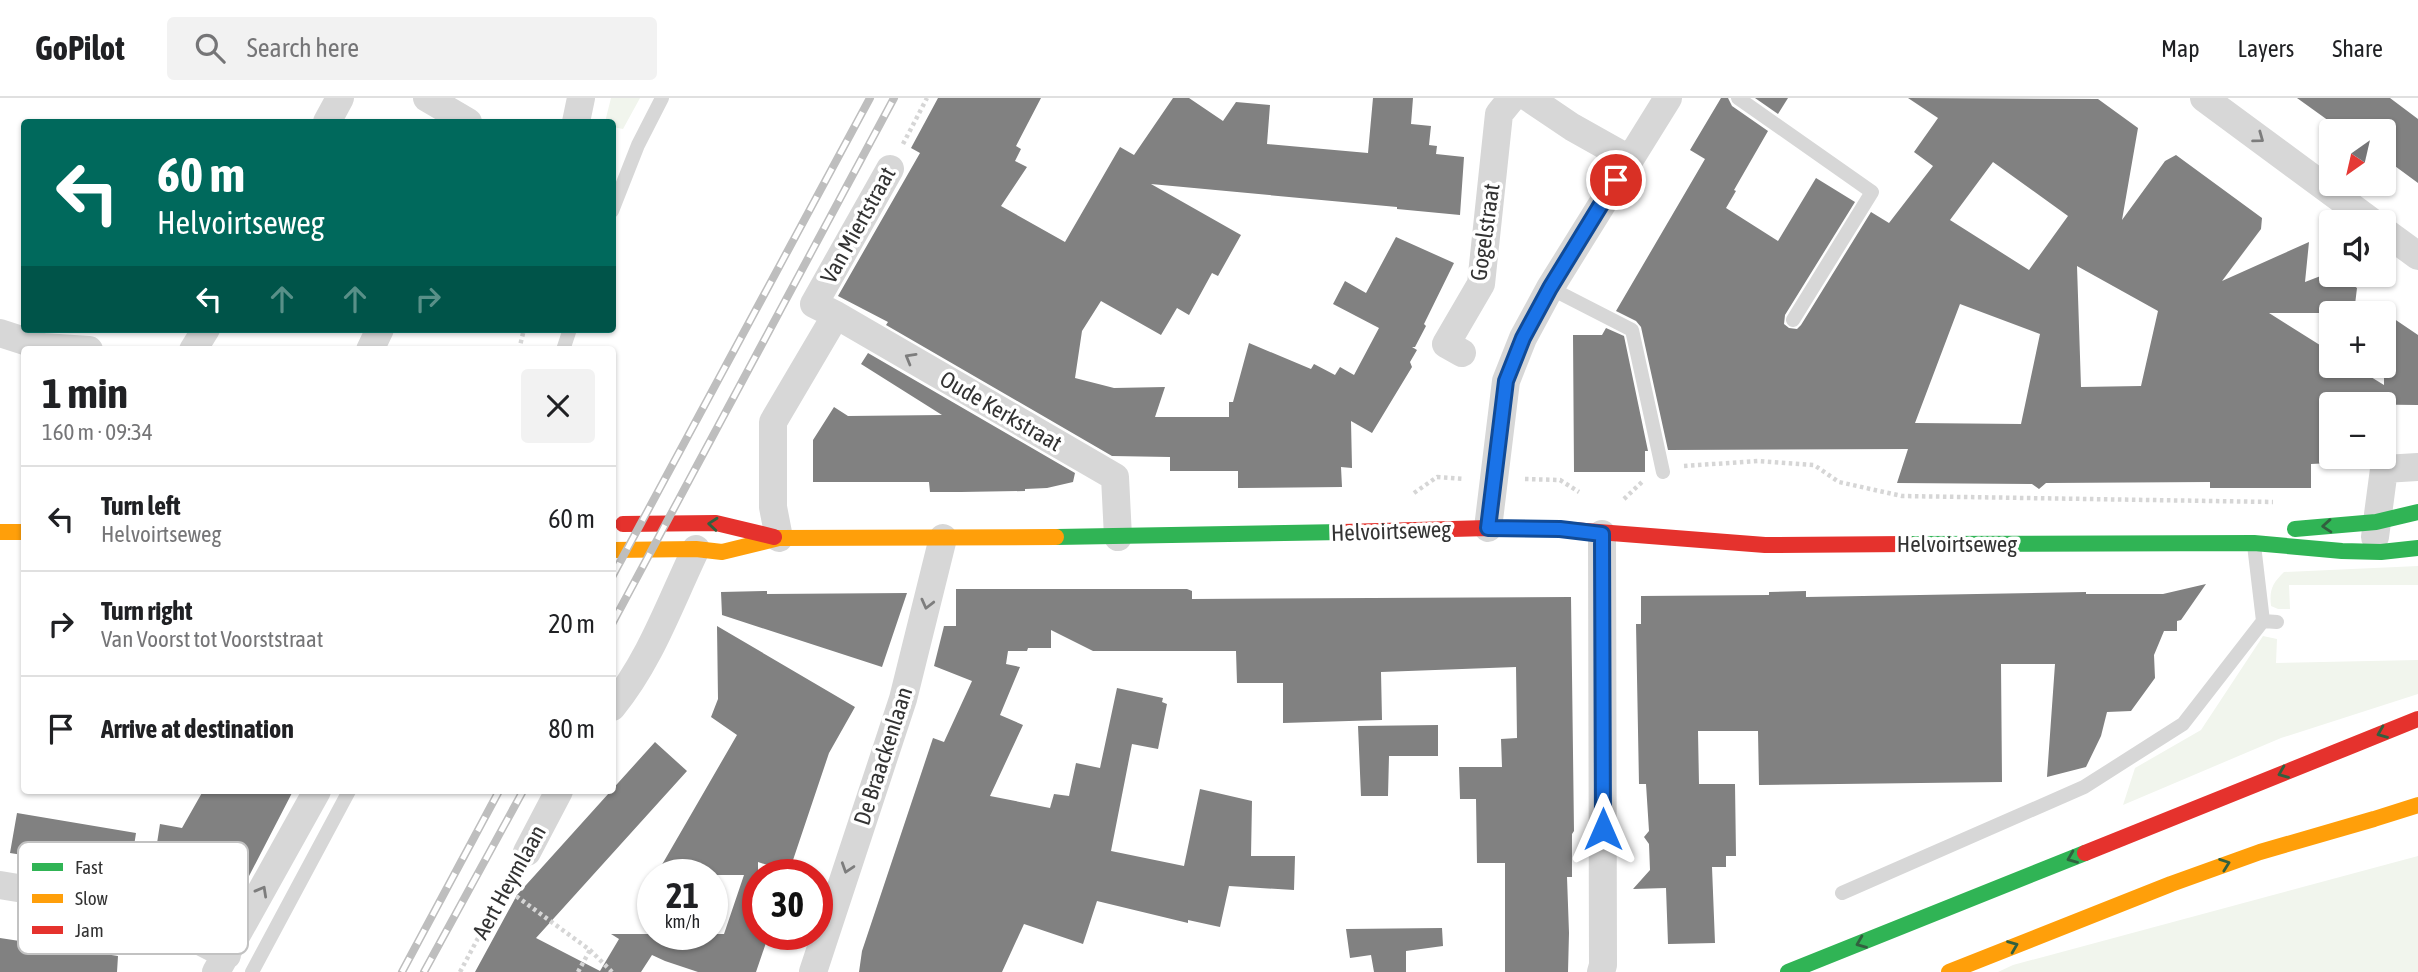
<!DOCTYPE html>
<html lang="en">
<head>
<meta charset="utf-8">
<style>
  body { margin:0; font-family:"Asap Condensed",sans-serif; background:#f2f2f2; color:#202124; height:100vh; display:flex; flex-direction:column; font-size:26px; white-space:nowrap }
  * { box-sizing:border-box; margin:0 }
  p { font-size:23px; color:#757577 }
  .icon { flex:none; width:38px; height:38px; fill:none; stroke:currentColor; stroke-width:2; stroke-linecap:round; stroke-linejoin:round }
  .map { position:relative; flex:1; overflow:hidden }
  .side { position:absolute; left:21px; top:248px; width:595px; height:448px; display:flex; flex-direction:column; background:#fff; border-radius:7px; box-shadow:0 2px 5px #0004 }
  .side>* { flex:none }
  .hud { position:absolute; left:21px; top:21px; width:595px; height:214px; border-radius:7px; box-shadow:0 2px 5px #0004; background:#00695c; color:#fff; overflow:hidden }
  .needle { width:46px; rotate:214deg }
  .tools { position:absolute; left:2319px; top:21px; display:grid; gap:14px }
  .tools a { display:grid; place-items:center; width:77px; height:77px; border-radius:7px; background:#fff; box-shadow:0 2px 5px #0004; font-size:35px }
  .speed { position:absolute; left:637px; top:761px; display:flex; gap:14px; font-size:35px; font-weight:700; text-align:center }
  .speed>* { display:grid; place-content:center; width:91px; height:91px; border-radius:50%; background:#fff; box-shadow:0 2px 5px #0004; line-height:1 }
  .speed small { font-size:18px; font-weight:400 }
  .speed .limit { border:10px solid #d22; background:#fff; color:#111 }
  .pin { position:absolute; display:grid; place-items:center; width:60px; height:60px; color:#fff; margin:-30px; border:4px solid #fff; border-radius:50%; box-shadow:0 2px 7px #0007 }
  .me { position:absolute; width:77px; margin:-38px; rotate:0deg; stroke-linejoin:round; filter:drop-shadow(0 0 5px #0008) }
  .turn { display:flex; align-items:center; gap:24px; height:147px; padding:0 21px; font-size:32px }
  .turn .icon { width:91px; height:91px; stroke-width:2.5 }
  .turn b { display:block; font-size:49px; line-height:60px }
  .lanes { display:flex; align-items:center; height:66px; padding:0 21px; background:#0003; justify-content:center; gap:35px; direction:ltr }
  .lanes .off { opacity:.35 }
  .round { display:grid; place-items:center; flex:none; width:74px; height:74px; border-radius:7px; background:#f2f2f2 }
  .overview { display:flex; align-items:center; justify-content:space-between; height:119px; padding:0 21px }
  h1 { font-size:42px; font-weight:700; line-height:52px }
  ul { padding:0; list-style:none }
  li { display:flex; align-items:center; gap:21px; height:105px; padding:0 21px; border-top:2px solid #e0e0e0 }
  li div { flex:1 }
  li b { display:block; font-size:26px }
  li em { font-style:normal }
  header { display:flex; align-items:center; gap:42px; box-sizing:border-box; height:98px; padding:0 35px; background:#fff; border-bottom:2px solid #e0e0e0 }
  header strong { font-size:33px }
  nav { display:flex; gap:38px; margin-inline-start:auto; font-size:24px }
  .search { width:490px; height:63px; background:#f2f2f2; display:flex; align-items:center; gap:18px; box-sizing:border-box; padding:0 24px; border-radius:7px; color:#757577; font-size:26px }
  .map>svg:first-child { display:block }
  .green { fill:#f1f5ed }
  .building { fill:#818181; fill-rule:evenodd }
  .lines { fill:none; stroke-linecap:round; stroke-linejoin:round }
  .path { stroke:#d6d6d6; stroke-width:4.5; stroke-dasharray:3.5 3.5; stroke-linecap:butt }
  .lane { stroke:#d7d7d7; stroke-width:14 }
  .street { stroke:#d7d7d7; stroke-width:28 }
  .fast { stroke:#30b455; stroke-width:16 }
  .slow { stroke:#ff9f0a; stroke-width:16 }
  .jam { stroke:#e5322d; stroke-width:16 }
  .rail-casing { stroke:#bebebe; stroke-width:8 }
  .rail { stroke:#fff; stroke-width:5; stroke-dasharray:16; stroke-linecap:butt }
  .oneway { stroke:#7d7d7d }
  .oneway2 { stroke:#32603f }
  .route-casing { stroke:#114b97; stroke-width:18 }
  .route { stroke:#1a73e8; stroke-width:12 }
  .labels { text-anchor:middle; stroke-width:7; stroke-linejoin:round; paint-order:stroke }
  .street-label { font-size:23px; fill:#333; stroke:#fff }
  .key { fill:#fff; stroke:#c2c2c2; stroke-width:2 }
  .key-label { font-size:19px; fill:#333 }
</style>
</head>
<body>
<header>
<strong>GoPilot</strong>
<div class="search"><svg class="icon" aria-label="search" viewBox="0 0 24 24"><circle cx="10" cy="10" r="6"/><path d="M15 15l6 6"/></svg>Search here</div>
<nav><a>Map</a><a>Layers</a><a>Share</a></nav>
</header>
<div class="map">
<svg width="2418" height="874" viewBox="0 0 2418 874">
  <rect width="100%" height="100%" fill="#fff"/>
  <path class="green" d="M611,0H640L623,31L613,29L612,24H605Z
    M2418,468V487H2289L2290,511H2278L2271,508C2269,491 2273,485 2284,474Z
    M2263,538L2277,541L2276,565L2418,562V596L2281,640L2123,707L2135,670L2201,632Z
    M2418,758V874H1998L2013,867Z"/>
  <path class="building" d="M938,0H1041L1016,48L1021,51L1015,63L1027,69L1001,108L1065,144L1120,49L1134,57L1173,0H1189L1223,23L1236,4L1270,7L1267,46L1368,55L1373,0H1413L1411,26L1431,28L1429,47L1437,48L1436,56L1464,59L1460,117L1397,111V109L1151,86L1241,137L1218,178L1212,175L1189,217L1177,210L1161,237L1101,203L1082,233L1075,280L1114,290L1165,289L1155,319H1229V304H1233L1249,245L1311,271L1314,266L1335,277L1340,269L1354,277L1379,230L1333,206L1345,183L1366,195L1396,139L1454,165L1424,226L1426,228L1415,249H1412L1417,252L1410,264L1412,269L1372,335L1351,323L1352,370L1341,369L1342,389L1238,390V373H1170V359L1112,358L886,227L888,224L838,198L920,55L911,50Z
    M1721,0H1728L1732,8L1768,33L1734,92L1736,93L1726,110L1778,143L1816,80L1855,104L1785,217L1784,226L1789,230L1797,231L1801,227L1871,114L1889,125L1933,68L1914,54L1938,20L1908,0L2098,1L2138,30L2122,122L2165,63L2176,57L2262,120L2261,131L2222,183L2309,144L2305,184L2331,174V177H2339L2357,190L2354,215H2269L2331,254V268H2353L2384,287V214L2418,237V307L2331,306V365L2311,366V390H2210V384L2046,385L2039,391L2032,386L1897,385L1908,351L1668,352L1641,229L1636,223L1616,213L1705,61L1690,52ZM1993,64L2068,118L2029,172L1950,122ZM2077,168L2158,213L2141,288L2081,289ZM1960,206L2040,236L2021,326L1915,325Z
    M1755,0H1788L1778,16Z
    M2297,0H2390L2418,21V85L2384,60V33H2329V23Z
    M1606,230L1624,238L1648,353H1645V374H1574L1573,237H1602Z
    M868,255L1075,375L1073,384L1047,390L1025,391V393L961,394H930L929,384H813V342L834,309L848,318L942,317L861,266Z
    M2206,486L2181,522L2177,523V533H2164L2154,557L2155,580L2131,613L2107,614L2101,638L2086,669L2047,679L2055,566H2001L2002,684L1759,687L1758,633H1698L1699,686H1735L1736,758H1726V769H1712L1715,845L1668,846L1666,790L1633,791L1650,772L1649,746L1644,739L1649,733L1646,686H1639L1636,526H1641V498L1769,497V494L1806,493V499L2086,494V496H2163Z
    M956,491H1187L1192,493V501L1571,499L1574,733L1572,736V779H1567L1569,835L1568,874H1505V765H1477L1476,701H1460L1459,669H1502L1501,641L1517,640L1516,569L1381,574L1382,622L1283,625V585H1237L1236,553H1093L1051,532V550H1028L1027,553H1008L1006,566L1020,569L1000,617L1023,627L990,698L1050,710L1054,696L1069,698L1076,665L1100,670L1117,590L1163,600L1162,604L1167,606L1158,651L1132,646L1111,753L1184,768L1200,691L1252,703L1251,758H1295L1294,792L1229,788L1220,829L1188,822V825L1097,803L1083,846L1024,826L1002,874H859L862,853L933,640L944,644L972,583L934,568L944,528H956Z
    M767,493V496L907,495L882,569L722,517L721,494Z
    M717,528L855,609L829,655L789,774L758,764V836H769L756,874H698L665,863L652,857L641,874H475L517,797L655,644L687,673L536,840L600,873L619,841L611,836H724L744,777H656L737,637L711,619L718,601Z
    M1438,627V658H1389L1388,698H1361L1358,628Z
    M203,693H293L232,811L198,793L205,778L172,760L155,758L160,726L182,730Z
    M17,715L136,735L130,774L10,755Z
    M1442,830L1443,848L1406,853V874H1374L1371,857L1350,860L1346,831Z
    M0,840L118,858L117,874H0Z"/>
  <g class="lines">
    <path class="path" d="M903,46L927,0
      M519,252L524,231
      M1684,368L1758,363L1814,367L1839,384L1902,398L2273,404
      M1525,381L1560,382L1579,394
      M1414,395L1437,379L1464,381
      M1624,401L1643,383
      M505,790L590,852L612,874
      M460,874L511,778
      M578,874L590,852"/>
    <path class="lane" d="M1738,0L1872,94L1793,222
      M612,113L638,47L662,0
      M1550,190L1632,232L1663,374
      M563,252L570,231
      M2263,523L2277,524
      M1842,795L2084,689L2183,626L2263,523L2254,447
      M252,874L349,693"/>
    <path class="street" d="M427,0L468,24
      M1529,0L1572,29L1629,61
      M2204,0L2372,124
      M327,24L340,0
      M576,24L581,0
      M2384,133L2418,158
      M836,217L1115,379L1118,439
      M0,235L43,249L89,252
      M193,252L206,231
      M370,252L380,231
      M1462,255L1446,246L1481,186L1499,16L1512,0
      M1488,430L1506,283L1523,240L1550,190L1668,0
      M2375,439L2384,371L2418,369
      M779,440L773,409V324L836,217L814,206L890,71
      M612,609C650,563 670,505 696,451
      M527,754L559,693
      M0,787L103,804L145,815L227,857
      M216,874L317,693
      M813,874L903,601L943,440
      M1601,874L1603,867L1602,436"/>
    <path class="fast" d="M2295,431L2376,424L2418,414
      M1056,439L1343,434
      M1908,446L2254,445L2342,453L2381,454L2418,450
      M1788,874L2085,755"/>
    <path class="slow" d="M0,434H24
      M612,452L696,451L722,454L779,440L1056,439
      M2374,721L2418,707
      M1949,874L2171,786L2260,754L2374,721"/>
    <path class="jam" d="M623,426L716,425L774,439
      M1343,434L1488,430L1560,431L1765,447L1908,446
      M2346,650L2418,621
      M2085,755L2346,650"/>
    <defs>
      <path id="rail" d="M612,479L870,0
        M612,526L894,0
        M402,874L499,693
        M424,874L523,693"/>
    </defs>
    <use href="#rail" class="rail-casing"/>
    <use href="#rail" class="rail"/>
  </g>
  <defs><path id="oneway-chevron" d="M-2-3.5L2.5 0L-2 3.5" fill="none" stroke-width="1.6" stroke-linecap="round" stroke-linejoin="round" transform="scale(1.75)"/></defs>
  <g class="oneway">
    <use href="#oneway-chevron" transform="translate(2259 40) rotate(36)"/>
    <use href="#oneway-chevron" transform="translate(910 260) rotate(-150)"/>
    <use href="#oneway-chevron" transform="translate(927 506) rotate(104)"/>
    <use href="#oneway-chevron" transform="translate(847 770) rotate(108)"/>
    <use href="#oneway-chevron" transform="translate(262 793) rotate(-61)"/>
  </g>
  <g class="oneway2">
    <use href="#oneway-chevron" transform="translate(713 426) rotate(-175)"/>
    <use href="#oneway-chevron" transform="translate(2327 428) rotate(176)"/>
    <use href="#oneway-chevron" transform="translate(2382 635) rotate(158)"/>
    <use href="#oneway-chevron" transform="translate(2283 675) rotate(158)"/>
    <use href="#oneway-chevron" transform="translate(2072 760) rotate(158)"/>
    <use href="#oneway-chevron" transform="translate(2225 766) rotate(-20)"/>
    <use href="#oneway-chevron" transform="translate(1861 845) rotate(158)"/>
    <use href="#oneway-chevron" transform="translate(2013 848) rotate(-22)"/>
  </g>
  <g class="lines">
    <defs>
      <path id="route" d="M1603,731L1602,436L1560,431L1488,430L1506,283L1523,240L1550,190L1616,82"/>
    </defs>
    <use href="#route" class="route-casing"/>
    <use href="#route" class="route"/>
  </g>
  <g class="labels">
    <g class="street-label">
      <text transform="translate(858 127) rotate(-61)" y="8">Van Miertstraat</text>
      <text transform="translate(1485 134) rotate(-82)" y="8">Gogelstraat</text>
      <text transform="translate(1001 313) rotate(30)" y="8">Oude Kerkstraat</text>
      <text transform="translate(1391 433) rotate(-2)" y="8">Helvoirtseweg</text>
      <text x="1957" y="454">Helvoirtseweg</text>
      <text transform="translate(883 658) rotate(-72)" y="8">De Braackenlaan</text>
      <text transform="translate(509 784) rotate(-61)" y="8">Aert Heymlaan</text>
    </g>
  </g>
  <rect x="18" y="744" width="230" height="112" rx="10" class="key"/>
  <rect x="32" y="765" width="31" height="8" fill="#30b455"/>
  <rect x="32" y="796" width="31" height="9" fill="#ff9f0a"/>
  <rect x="32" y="828" width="31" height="8" fill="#e5322d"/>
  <g class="key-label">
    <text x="75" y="776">Fast</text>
    <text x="75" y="807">Slow</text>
    <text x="75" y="839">Jam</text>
  </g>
</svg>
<div class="tools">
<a><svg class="needle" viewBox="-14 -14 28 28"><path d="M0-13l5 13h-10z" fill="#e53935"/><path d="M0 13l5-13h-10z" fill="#757577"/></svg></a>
<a><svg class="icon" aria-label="sound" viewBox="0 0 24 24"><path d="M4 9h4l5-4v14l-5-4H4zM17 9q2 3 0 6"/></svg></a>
<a>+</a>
<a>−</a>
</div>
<div class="speed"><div>21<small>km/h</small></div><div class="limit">30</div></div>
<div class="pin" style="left:1616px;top:82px;background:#d93025"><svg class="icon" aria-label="arrive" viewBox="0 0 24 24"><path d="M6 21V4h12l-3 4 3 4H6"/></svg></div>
<svg class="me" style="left:1603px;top:731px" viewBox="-20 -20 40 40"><path d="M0-17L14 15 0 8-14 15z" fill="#1a73e8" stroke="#fff" stroke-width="4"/></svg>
<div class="hud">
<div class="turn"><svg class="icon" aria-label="left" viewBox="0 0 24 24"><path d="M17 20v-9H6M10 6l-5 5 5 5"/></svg><div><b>60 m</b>Helvoirtseweg</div></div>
<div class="lanes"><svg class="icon" aria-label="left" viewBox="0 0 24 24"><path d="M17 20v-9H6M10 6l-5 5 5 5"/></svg><svg class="icon off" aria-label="ahead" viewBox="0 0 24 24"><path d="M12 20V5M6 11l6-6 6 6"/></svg><svg class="icon off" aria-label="ahead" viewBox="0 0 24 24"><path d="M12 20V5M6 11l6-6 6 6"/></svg><svg class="icon off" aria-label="right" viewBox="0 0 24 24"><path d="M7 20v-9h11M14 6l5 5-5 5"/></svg></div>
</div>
<section class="side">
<div class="overview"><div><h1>1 min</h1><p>160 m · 09:34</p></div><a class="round"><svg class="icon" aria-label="close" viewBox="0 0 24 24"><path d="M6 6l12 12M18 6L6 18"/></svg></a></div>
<ul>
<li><svg class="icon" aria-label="left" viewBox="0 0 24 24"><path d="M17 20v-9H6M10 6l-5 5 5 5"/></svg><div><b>Turn left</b><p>Helvoirtseweg</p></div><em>60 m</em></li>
<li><svg class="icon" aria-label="right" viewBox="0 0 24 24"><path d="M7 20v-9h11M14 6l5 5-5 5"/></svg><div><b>Turn right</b><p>Van Voorst tot Voorststraat</p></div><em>20 m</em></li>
<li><svg class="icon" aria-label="arrive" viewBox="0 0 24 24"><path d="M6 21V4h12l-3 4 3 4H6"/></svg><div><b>Arrive at destination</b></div><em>80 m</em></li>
</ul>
</section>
</div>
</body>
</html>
